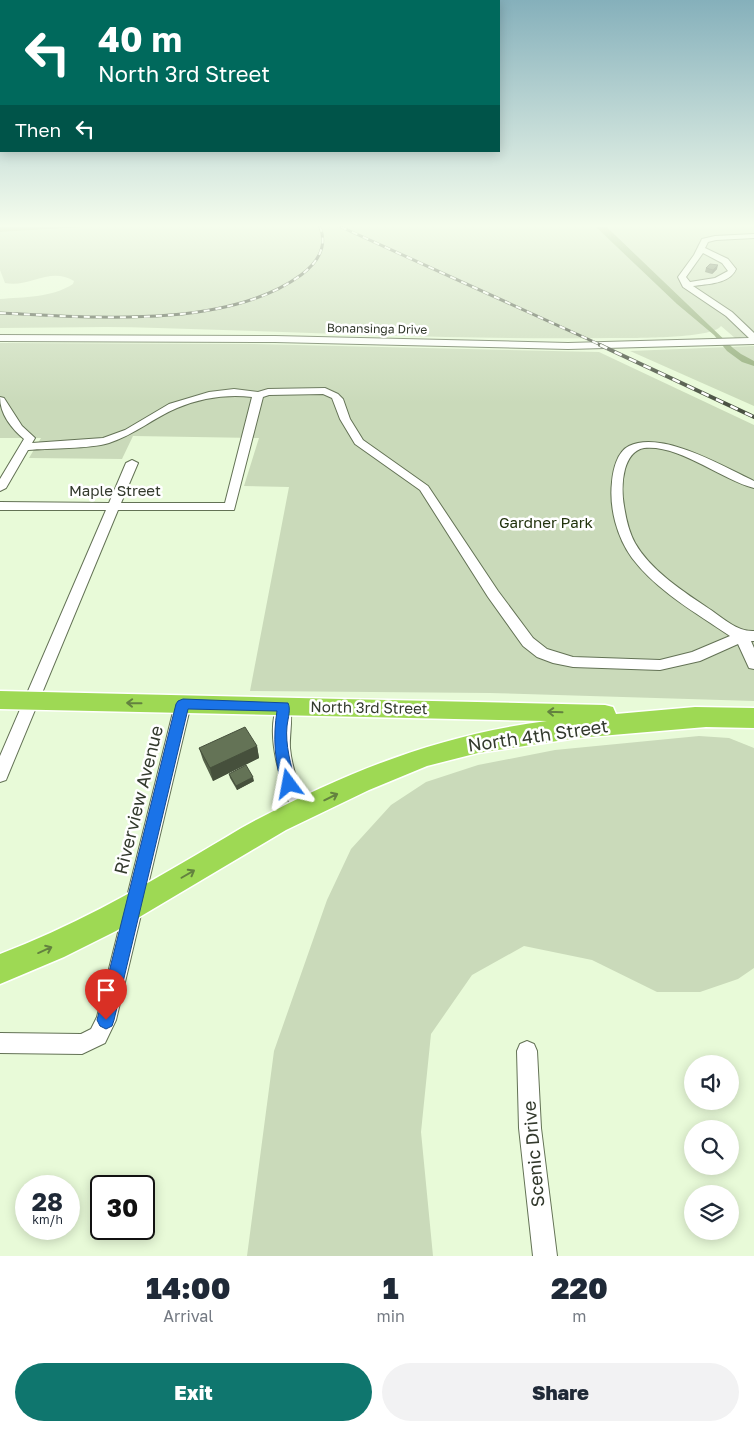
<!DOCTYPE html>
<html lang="en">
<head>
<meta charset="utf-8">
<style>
  body { margin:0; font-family:"Golos Text",sans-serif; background:#f2f2f3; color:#1f2937; height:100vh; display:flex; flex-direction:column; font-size:19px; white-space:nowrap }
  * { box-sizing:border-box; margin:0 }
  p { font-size:16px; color:#747a83 }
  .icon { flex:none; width:28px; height:28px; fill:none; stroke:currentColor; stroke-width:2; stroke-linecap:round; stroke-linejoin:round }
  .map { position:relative; height:1256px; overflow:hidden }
  .drawer { display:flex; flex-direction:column; background:#fff; flex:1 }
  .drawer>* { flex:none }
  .banner { position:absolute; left:0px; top:0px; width:500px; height:152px; box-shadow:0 2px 12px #0003; background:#00695c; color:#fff; overflow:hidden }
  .fabs { position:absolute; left:684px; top:1055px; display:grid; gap:10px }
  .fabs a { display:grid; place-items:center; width:55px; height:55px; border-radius:50%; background:#fff; box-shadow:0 2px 12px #0003; font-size:25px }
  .speed { position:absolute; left:15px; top:1175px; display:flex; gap:10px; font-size:25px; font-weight:700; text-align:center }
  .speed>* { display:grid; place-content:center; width:65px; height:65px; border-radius:50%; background:#fff; box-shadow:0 2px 12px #0003; line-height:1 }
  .speed small { font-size:12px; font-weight:400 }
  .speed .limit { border:2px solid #111; border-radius:8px; background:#fff; color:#111 }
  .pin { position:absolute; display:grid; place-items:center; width:42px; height:42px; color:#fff; margin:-51px -21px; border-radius:50% 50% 50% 0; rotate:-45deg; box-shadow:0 0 5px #0007 }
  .pin .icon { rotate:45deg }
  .me { position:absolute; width:55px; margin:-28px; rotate:347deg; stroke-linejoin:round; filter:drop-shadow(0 0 4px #0008) }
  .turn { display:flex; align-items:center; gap:18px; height:105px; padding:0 15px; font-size:22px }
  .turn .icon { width:65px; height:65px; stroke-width:2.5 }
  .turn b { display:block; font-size:35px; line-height:42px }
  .then { display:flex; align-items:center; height:48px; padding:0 15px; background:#0003; gap:10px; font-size:19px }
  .eta { display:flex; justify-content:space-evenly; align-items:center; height:85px; text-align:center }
  .eta b { font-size:30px; font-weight:800; line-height:35px }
  .action { display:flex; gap:10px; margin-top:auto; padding:10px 15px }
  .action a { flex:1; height:58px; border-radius:30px; background:#0f766e; color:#fff; font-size:20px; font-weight:800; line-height:58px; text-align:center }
  .action a+a { background:#f2f2f3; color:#1f2937 }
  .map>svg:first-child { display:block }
  .green { fill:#cadaba }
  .water { fill:#90a977 }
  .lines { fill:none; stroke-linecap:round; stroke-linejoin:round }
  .minor-casing { stroke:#637255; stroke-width:2 }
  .highway-casing { stroke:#fff; stroke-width:3 }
  .minor { fill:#fff; fill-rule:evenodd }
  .highway { fill:#9ed954; fill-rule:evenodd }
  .rail-far1-casing { stroke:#4a5243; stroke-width:3 }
  .rail-casing { stroke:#4a5243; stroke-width:4 }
  .rail-far1 { stroke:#fff; stroke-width:2; stroke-dasharray:6; stroke-linecap:butt }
  .rail { stroke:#fff; stroke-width:2.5; stroke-dasharray:8; stroke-linecap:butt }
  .wall { fill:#56634a }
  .shaded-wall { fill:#46503c }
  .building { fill:#647356; stroke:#46503c }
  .oneway { stroke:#63823f }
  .route { fill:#1a73e8; stroke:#114b97 }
  .labels { text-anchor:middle; stroke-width:5; stroke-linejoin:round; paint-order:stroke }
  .far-street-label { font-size:12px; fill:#333a2d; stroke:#fff }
  .street-label { font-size:15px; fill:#333a2d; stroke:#fff }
  .park-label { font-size:15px; fill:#22330d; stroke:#fff }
  .near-street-label { font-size:18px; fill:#333a2d; stroke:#fff }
</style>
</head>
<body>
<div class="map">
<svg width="754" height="1256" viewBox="0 0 754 1256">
  <rect width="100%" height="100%" fill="#e8fad8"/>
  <path class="green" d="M86,227H754V337L735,338L721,326C712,339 629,338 611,338C460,340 309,332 158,328C106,326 53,328 0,328V299C24,297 51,298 73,284L74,281C50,266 30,288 5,283L0,270V232Z
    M0,343L252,344L599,352L754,425V701L490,693L250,691L289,487L244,486L259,438L133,436L122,459L29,458L41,438H0Z
    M754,346V406L630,351Z
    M699,736L729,738L754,748V968L738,979L700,992H657L592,960L524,946L472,975L431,1034L421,1132L433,1256H247L274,1051L327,900L351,849L391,805L426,782L478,765L555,750Z"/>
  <path class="water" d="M0,227H84L0,232Z
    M596,227H606L615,235L733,348L741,354L754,361V366L742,362L727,351L714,335L677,304Z"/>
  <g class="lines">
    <defs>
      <path id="minor" d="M754,234V238L716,240L708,242L705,248L728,259L736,269C730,284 707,284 693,286L732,312L754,333V344L568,349L275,342L0,341V335L275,336L568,343L749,338L726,316L683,287L678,277L694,255L702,239L715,236ZM703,253L722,263L728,271L715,278L690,282L686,277Z
        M325,388L338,394L343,399L350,419L363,440L428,486L498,591L533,638L547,649L573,657L660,660L692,652L730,636C696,613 657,591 632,558C617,537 609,508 612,482C613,470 617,452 629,446C662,430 724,467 754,481V488C722,480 679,444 644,448C633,450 628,459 625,469C622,480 622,495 624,506C626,519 629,532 635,543C651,571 684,592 711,610C724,619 738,632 754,631V641H751L754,648V669L749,668L738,644L700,661L660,670L573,667L553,663L537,657L523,646L488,597L420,490L355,444L340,419L332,398L323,394L269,395L263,397L234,510H118L8,775L6,780L0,782V756L106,510H0V502L109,503L126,463L132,460L138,463L121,503H225L252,397C227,394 201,398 177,408C153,418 136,434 109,443C90,449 50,448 28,450L6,488L0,491V479L24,439C11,428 0,414 0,397L4,398L22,426L35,438L32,443L103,438L125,430L169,404L209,392L234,389L258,392L268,389Z
        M183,698L188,700L191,704L116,1020L105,1043L82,1054L0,1053V1033L81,1034L91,1029L97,1017L175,704L178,700Z
        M284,700L289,702C294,711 289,736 290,748C292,770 301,791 309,811L307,816L301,819L295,816C282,788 263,732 279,702Z
        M527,1041L534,1044L537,1051L541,1128L557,1256H533L519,1128L517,1051L520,1044Z"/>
      <path id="highway" d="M0,691L605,705L613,707L616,714L695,707L754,708V728L706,727L577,738L478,753L427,766L369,790L286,830L116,931L64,957L0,984V954C69,928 133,892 196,855C217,843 237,830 258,819C351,770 443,734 547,721L0,709Z"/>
    </defs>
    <use href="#minor" class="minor-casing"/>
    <use href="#highway" class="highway-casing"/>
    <use href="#minor" class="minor"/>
    <use href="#highway" class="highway"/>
    <defs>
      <path id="rail-far1" d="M341,227L603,346
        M0,313C88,317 226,330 301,275C317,263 328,247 320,227"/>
      <path id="rail" d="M600,345L754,417"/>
    </defs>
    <use href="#rail-far1" class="rail-far1-casing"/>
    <use href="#rail" class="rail-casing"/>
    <use href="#rail-far1" class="rail-far1"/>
    <use href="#rail" class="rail"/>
  </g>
  <path class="wall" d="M706,268L717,269L712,274L705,272Z
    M257,746L259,758L213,781L203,760L199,748Z
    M229,774L254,781L237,790L230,778Z"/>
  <path class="shaded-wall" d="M718,265L717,269L712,274L713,270Z
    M257,746L259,758L213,781L210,768Z
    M253,777L254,781L237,790L236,786Z"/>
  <path class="building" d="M710,264L718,265L713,270L706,268Z
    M245,727L257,746L210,768L199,748Z
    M246,765L253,777L236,786L229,774Z"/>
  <defs><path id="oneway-shaft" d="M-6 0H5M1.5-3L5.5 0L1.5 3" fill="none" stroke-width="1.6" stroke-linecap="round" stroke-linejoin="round" transform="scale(1.25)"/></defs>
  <g class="oneway">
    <use href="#oneway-shaft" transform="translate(134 703) rotate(-179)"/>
    <use href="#oneway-shaft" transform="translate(555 712) rotate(-178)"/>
    <use href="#oneway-shaft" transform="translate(331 797) rotate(-26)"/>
    <use href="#oneway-shaft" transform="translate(188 874) rotate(-30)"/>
    <use href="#oneway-shaft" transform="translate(45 950) rotate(-24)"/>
  </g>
  <linearGradient id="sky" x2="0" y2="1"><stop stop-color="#85b0bb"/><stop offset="0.56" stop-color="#f5fded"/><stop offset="1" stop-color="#f5fded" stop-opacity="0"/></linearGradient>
  <rect width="754" height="403" fill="url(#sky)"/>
  <path class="route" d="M183,699L288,703C291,709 288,718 287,726C285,744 291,766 296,784L294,788L289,790L284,788C274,765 273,735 277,711L188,709L114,1020L112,1026L106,1029L100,1026L97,1020L176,704L178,701Z"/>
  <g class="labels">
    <g class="far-street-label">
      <text transform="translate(377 329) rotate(1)" y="4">Bonansinga Drive</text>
    </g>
    <g class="street-label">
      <text x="115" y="496">Maple Street</text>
      <text transform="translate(369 708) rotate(1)" y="5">North 3rd Street</text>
    </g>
    <g class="park-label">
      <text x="546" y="528">Gardner Park</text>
    </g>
    <g class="near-street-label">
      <text transform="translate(538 736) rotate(-8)" y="6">North 4th Street</text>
      <text transform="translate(139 800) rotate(-76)" y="6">Riverview Avenue</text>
      <text transform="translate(534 1154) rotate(-95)" y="6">Scenic Drive</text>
    </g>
  </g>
</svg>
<div class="fabs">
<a><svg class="icon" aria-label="sound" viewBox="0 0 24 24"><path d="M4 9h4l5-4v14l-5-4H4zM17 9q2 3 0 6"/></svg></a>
<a><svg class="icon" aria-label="search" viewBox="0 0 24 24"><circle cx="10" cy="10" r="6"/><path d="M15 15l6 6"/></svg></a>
<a><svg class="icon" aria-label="layers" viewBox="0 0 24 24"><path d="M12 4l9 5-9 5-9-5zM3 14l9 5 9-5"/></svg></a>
</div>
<div class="speed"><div>28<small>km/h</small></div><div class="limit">30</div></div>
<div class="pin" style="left:106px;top:1020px;background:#d93025"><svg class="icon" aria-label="arrive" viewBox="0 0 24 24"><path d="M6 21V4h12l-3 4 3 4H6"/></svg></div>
<svg class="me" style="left:289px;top:784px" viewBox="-20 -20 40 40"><path d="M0-17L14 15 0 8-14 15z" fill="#1a73e8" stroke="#fff" stroke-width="4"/></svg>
<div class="banner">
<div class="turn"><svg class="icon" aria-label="left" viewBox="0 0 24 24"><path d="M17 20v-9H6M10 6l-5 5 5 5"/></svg><div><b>40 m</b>North 3rd Street</div></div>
<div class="then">Then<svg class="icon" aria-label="left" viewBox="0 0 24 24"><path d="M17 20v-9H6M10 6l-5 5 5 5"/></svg></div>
</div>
</div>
<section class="drawer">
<div class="eta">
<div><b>14:00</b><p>Arrival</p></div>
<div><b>1</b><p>min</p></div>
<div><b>220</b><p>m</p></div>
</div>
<div class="action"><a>Exit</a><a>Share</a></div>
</section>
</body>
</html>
